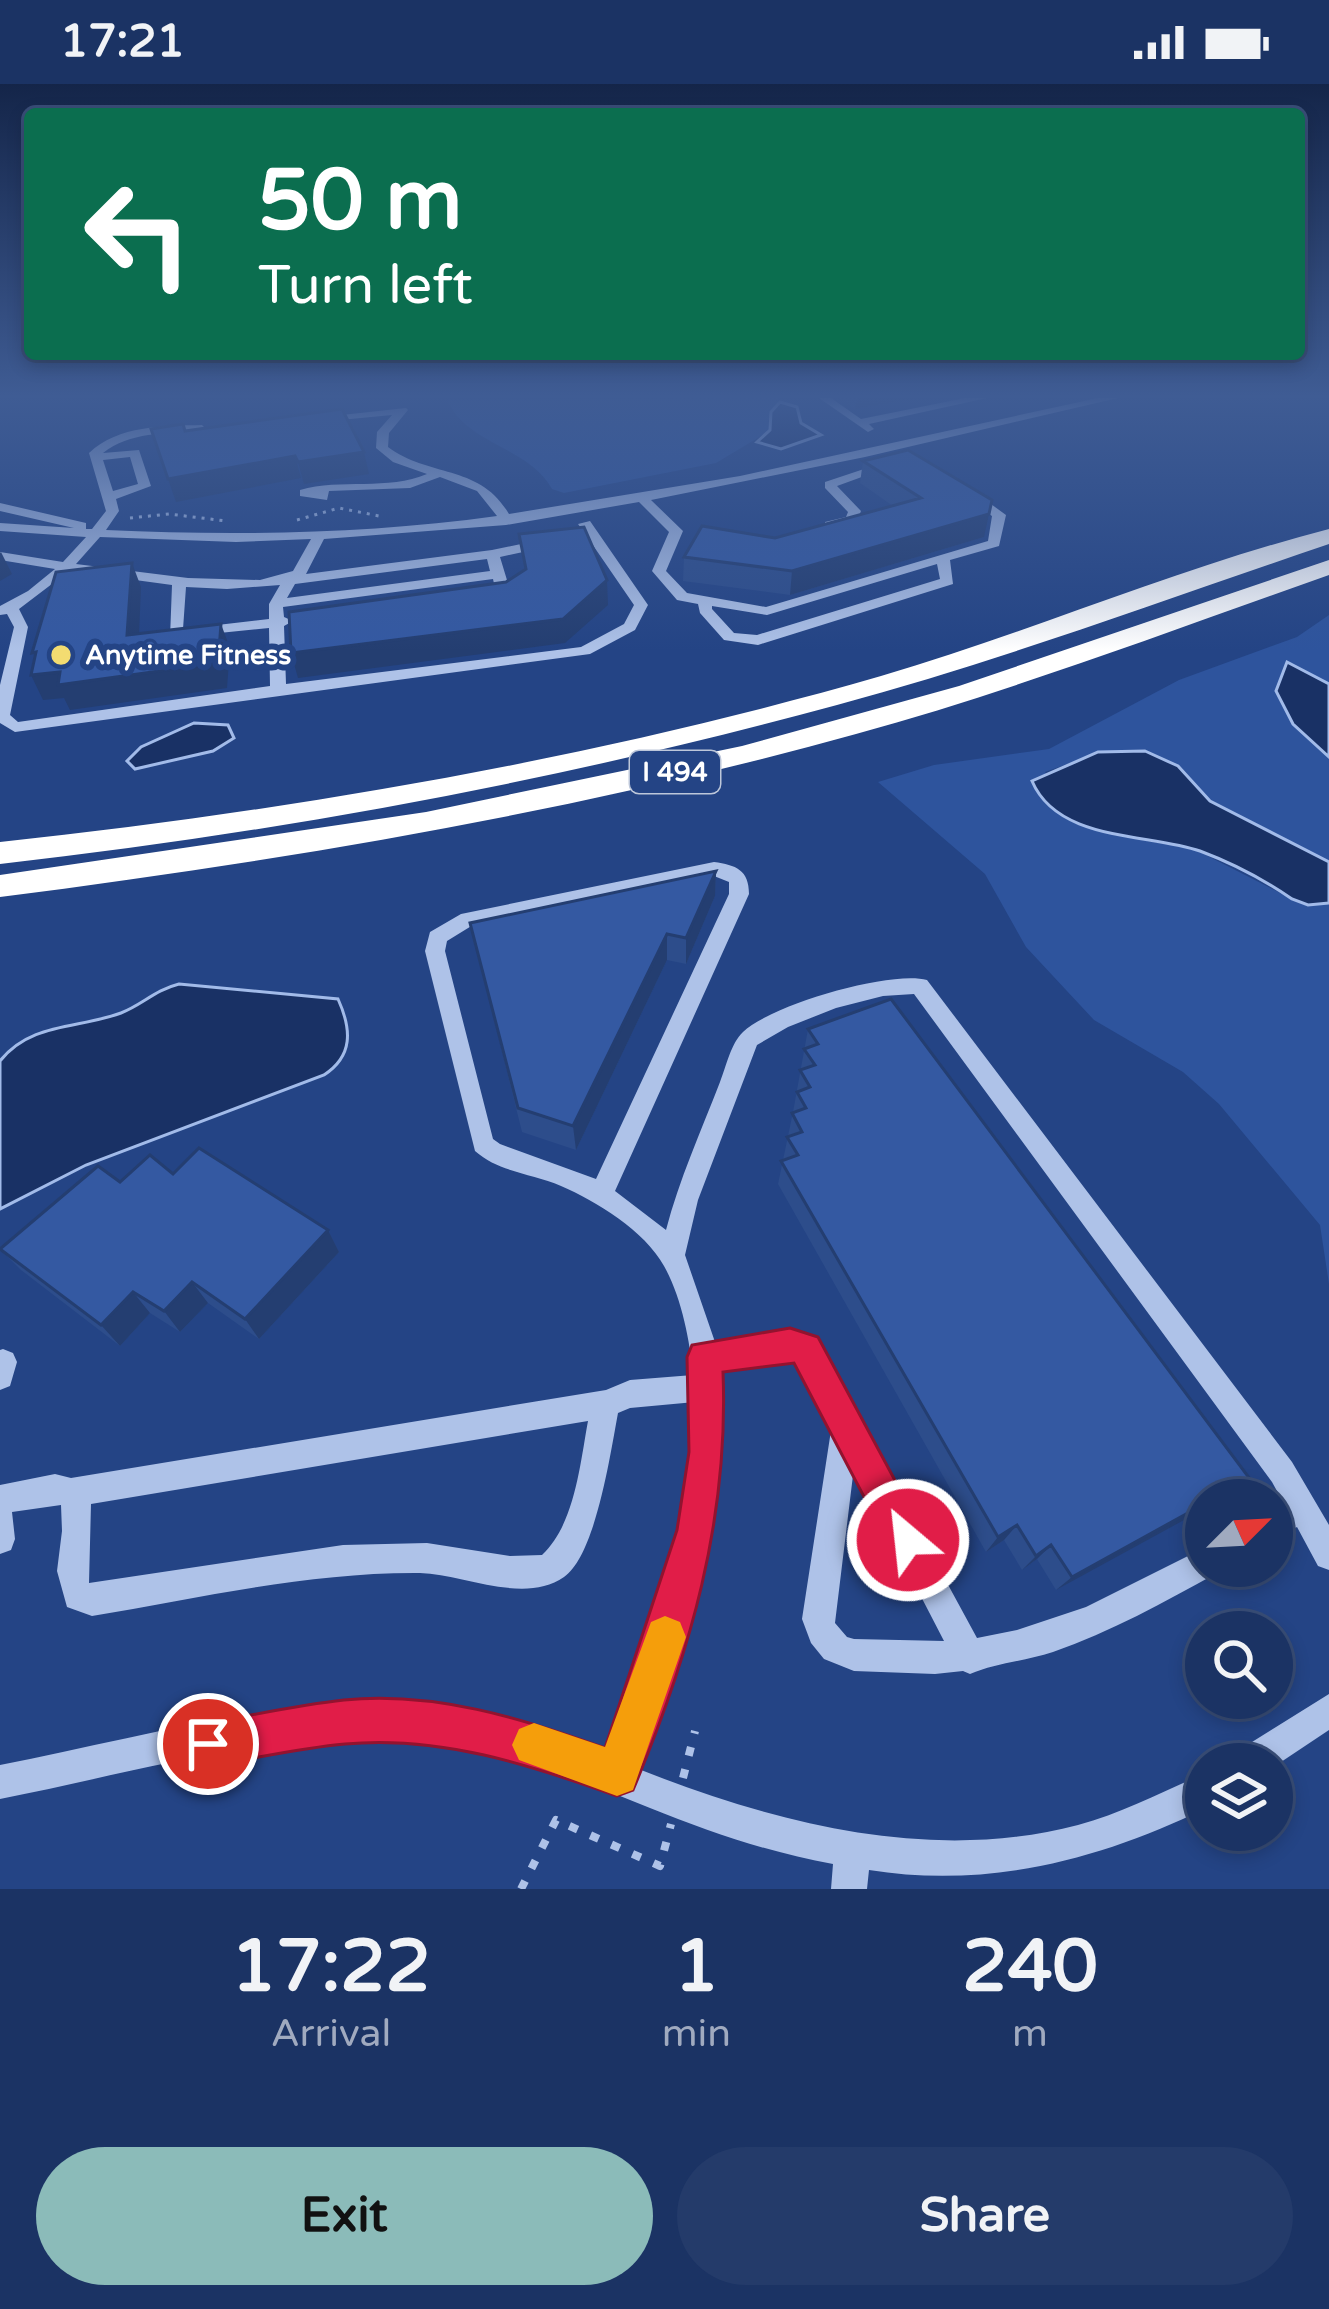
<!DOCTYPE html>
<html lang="en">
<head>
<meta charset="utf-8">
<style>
  body { margin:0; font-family:"Varela Round",sans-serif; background:#243b6a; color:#f1f3f6; height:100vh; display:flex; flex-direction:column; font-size:45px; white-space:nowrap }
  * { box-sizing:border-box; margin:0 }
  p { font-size:39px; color:#a0aabf }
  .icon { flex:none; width:66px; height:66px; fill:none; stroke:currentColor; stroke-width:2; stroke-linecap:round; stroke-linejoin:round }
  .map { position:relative; height:1805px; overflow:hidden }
  .sheet { display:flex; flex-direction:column; background:#1b3364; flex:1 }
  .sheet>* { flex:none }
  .hud { position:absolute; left:24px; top:24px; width:1281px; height:252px; border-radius:12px; box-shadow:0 6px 18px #0003,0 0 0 3px #394e78; background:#0b6e4f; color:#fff; overflow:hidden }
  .needle { width:78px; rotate:66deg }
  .buttons { position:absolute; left:1185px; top:1395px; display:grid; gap:24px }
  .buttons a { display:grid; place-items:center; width:108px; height:108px; border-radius:50%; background:#1b3364; box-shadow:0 6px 18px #0003,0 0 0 3px #394e78; font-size:60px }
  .pin { position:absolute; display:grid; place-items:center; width:102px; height:102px; color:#fff; margin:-51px; border:6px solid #fff; border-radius:50%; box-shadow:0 3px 12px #0007 }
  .me { position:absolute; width:132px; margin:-66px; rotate:332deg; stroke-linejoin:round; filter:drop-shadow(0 0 9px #0008) }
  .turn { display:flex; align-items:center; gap:42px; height:252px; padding:0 36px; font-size:54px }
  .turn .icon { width:156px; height:156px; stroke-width:2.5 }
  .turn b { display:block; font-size:84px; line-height:102px }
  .eta { display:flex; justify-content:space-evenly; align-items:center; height:204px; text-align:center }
  .eta b { font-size:72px; font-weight:700; line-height:84px }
  .button { display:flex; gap:24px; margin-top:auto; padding:24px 36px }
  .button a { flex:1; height:138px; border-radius:72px; background:#8bbbb9; color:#111; font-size:48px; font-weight:700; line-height:138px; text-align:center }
  .button a+a { background:#243b6a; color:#f1f3f6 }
  .status { display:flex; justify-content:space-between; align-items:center; height:84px; padding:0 60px; background:#1b3364; direction:ltr }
  .status svg { height:33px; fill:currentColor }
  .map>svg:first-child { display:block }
  .green { fill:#2e549d }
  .water { fill:#193165; stroke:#a2bbe9; stroke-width:3 }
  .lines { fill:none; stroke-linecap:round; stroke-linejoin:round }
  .path-far1 { stroke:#aec2e8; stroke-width:3; stroke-dasharray:3 6; stroke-linecap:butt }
  .path { stroke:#aec2e8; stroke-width:8; stroke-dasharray:9 14; stroke-linecap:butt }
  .minor { fill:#aec2e8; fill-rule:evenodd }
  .highway { fill:#fff; fill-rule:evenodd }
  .wall { fill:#2d4d8b }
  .shaded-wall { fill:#243e71 }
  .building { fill:#3459a2; stroke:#243e71; stroke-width:3 }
  .route { fill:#e11d48; stroke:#92132f; stroke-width:3 }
  .slow { fill:#f59e0b }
  .poi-dot { fill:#f3dc71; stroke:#244485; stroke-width:4.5 }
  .labels { text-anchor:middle; stroke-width:12; stroke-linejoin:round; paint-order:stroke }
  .far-poi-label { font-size:27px; font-weight:bold; fill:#fff; stroke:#244485; text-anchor:start }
  .shield { fill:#244485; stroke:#bdc7da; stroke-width:3 }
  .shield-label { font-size:27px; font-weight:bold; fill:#fff }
</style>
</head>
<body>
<div class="status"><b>17:21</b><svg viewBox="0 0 49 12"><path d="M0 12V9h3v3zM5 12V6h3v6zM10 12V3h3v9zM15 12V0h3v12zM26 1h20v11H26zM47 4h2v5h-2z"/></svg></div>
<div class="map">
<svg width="1329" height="1805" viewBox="0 0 1329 1805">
  <rect width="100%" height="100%" fill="#244485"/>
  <path class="green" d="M779,314L771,346L716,379L564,409L552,405C528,362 467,361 447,316Z
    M1329,531V600L1287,579L1313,657L1329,673V778L1210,717L1178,682L1073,678L1045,688L1070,734L1112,751L1194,765L1292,815L1308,821L1329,819V1200L1320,1141L1219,1020L1183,988L1094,936L1026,863L985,790L878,698L934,681L1049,665L1179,596L1297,553Z"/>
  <path class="water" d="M780,318L797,323L801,339L821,351L781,365L757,358L770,346L771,328Z
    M1287,578L1329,600V673L1293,640L1276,607Z
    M194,639L228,641L234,654L213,667L135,685L127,677L141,663Z
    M1145,667L1178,682L1210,717L1329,778V819L1308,821L1292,815C1263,795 1232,779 1200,767C1148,749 1058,758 1032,697L1098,668Z
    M179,900L338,915C352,946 353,972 324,991L86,1081L0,1125V977C31,938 78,945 121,929C142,921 155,906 179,900Z"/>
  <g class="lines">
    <path class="path-far1" d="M130,434L169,430L226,437
      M297,436L339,424L384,433"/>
    <path class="path" d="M683,1694L695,1647
      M521,1805L556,1736L660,1782L671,1740"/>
    <path class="minor" d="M819,314H831L861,335L965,314H987L869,340L874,345L868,348Z
      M1098,314H1118L865,373L651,416L683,447L666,487L687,509L766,523L988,457L992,432L965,413V407H973L1006,431L999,462L950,476L953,500L758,561L724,556L700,529L698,520L677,516L652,487L669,448L639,418L506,441L324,455L306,490L492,466L583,447L578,440L590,437L648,521L635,546L590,570L15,648L0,639V601L14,543L7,530L0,531V522L28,507L55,485L0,476V468L63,478L86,453L0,447V439L74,444L0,427V419L86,439V445H92L106,427L89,369C119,341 163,342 202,341L210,349L227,353L206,357L198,348C165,349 130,348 103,369L139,366L151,402L116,415L119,427L106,446C236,452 367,450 497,432L477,407L440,393L410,404L329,407L327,416L300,412V406C341,394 388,407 427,390L393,378L376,364L377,348L392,331L319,338V334L323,333L406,324L408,326L389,349L388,363C430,394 480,380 509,430L740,392ZM130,373L138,400L113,407L103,376ZM100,453L236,458L311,455L293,487L260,496L188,494L76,480ZM588,454L634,521L624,540L581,563L286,600L284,542L293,537L284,533L283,523L493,495L495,504L476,512L483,516L510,506L500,473ZM487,475L490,487L287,514L295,500ZM937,480L940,495L757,551L734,549L712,525V522L767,531ZM69,487L172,501L170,554L269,544L270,602L18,638L10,631L28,543L19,525ZM280,501L269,520V535L183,545L186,503L227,505Z
      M882,379L892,382L837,402L861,427L856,439L825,444V438L846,433L848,428L825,404V398Z
      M714,778C736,781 749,786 749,810L615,1107L666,1146C679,1096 701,1047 720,998C726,983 731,959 743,948C771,921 890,886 927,896L1292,1378L1329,1441V1486L1318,1482L1297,1443L1272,1456V1424L1283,1418L1272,1398L914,910L883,912L836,924L788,943L757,961L698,1116L685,1171L715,1258L790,1248L815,1256L977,1554L1017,1546L1086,1523L1206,1463V1482H1220L1217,1489C1164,1518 1111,1548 1053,1568C1026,1577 996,1579 970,1590L963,1587L935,1590L854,1587L824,1575L811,1559L802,1535L832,1340L796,1276L720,1284C733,1424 682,1554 636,1684C774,1739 930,1780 1078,1741C1123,1729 1163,1707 1206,1689V1724C1100,1776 987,1805 869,1786L867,1805H831L833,1780C771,1769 709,1748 650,1724C599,1704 549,1681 496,1668C334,1627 159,1684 0,1715V1681C150,1652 312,1601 466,1628C514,1636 561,1654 606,1672C646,1565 704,1435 695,1318L630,1324L618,1329C611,1366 596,1471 564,1493C524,1521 463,1490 420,1489C309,1488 201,1514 92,1532L67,1523L57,1487L62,1447L61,1421L12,1428L15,1455L11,1466L0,1470V1401L55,1390L71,1394L606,1306L630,1296L693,1291C690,1256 681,1212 664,1182C645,1147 596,1117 561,1102C532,1089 500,1089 475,1067L425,867L430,848L461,830ZM714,792L729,798V810L596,1095L500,1060L493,1055L445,867L447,857L473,841ZM588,1337C580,1380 575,1440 542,1471L510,1472L427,1459L343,1461L89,1499L91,1420ZM854,1383L944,1557L854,1555L847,1553L835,1539Z
      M3,1265L13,1269L17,1278L10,1302L0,1306V1266Z
      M1329,1610V1646L1272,1684V1680H1231L1236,1668Z"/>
    <path class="highway" d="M1329,445V460C1166,515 1004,576 837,621C562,696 283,748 0,780V758C297,726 593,675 881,592C1031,548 1177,484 1329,445Z
      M1329,476V491C1172,546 1016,606 856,650C575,728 288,776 0,813V791L426,728L742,662L959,602Z"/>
  </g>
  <path class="wall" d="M838,314H916L855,325Z
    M863,377L984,453L790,511L683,497L684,473L775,454L893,422L860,399Z
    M716,787L715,812L686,880L667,876L576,1066L522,1048L470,839Z
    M808,945L1250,1395L1221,1416H1206L1056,1506L1037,1475L1022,1486L1004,1456L986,1468L778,1100L793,1028Z
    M173,1090L328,1146L339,1168L259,1255L208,1219L180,1248L150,1229L120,1262L21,1186L0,1165L120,1098Z"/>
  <path class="shaded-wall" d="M857,314H916L855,325Z
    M364,368L369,390L304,400L298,378Z
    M295,372L301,394L176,418L168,395Z
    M989,430L984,453L790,511L792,487Z
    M1,468L12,490L0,497V469Z
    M132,479L141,503L138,576L127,551Z
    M607,496L608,521L565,559L298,594L291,569Z
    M221,540L230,564L227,604L70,626L64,614L43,616L31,591L60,588Z
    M716,787L715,812L686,880V854Z
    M667,850V876L576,1066L573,1042Z
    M328,1146L339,1168L259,1255L245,1235Z
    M192,1198L208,1219L180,1248L164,1227Z
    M133,1208L150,1229L120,1262L101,1241Z
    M1250,1395L1221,1416H1212Z
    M1206,1419V1424L1056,1506L1072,1493Z
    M1017,1441L1004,1456L986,1468L998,1453Z
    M1051,1461L1037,1475L1022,1486L1036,1472Z"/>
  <path class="building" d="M342,325L364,368L298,378L295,372L168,395L151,345L183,340L185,347Z
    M908,366L992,416L989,430L792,487L684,473L702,442L775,454L921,414L863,377Z
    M584,443L607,496L563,535L291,569L289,528L506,498L526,485L519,450Z
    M132,479L127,551L221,540L218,579L58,601L60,588L31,591L36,568L32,569L56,488Z
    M716,787L686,854L667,850L573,1042L518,1024L470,839Z
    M891,915L1250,1395L1212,1416H1206V1419L1072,1493L1051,1461L1036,1472L1017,1441L998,1453L781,1077L798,1071L787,1053L802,1048L792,1029L806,1024L797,1008L810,1003L800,986L815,981L804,965L818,960L808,945Z
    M199,1064L328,1146L245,1235L192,1198L164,1227L133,1208L101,1241L0,1165L98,1082L120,1098L150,1071L173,1090Z"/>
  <linearGradient id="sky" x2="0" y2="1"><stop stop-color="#142549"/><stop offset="0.55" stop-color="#3f5c94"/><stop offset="1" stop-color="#3f5c94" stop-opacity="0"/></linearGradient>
  <rect width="1329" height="567" fill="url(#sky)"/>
  <path class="route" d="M790,1244L818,1253L927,1456L921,1470L908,1475L894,1470L794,1279L723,1288C729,1436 690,1570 633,1706L617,1712C530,1681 440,1651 345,1660C299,1664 253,1675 208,1682L192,1676L186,1660L192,1645L208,1639C253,1631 298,1621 344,1616C433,1607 522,1634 605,1664L677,1446L689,1368L687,1273L692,1261Z"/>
  <path class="slow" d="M665,1532L680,1538L686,1553L633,1706L617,1712L519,1676L512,1661L519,1645L534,1639L605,1663L651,1538Z"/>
  <circle class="poi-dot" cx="61" cy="571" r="12"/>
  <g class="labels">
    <g class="far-poi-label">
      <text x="85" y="580">Anytime Fitness</text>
    </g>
    <rect class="shield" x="630" y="667" width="90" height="42" rx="9"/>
    <g class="shield-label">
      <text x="675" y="697">I 494</text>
    </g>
  </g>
</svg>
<div class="buttons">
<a><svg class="needle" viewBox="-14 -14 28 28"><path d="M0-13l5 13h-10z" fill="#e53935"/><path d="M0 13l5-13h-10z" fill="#a0aabf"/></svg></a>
<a><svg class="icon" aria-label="search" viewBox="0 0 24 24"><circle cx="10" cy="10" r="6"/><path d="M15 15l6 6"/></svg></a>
<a><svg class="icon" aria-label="layers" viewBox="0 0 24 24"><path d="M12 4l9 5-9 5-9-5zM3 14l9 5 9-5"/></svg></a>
</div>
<div class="pin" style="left:208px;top:1660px;background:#d93025"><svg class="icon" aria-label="arrive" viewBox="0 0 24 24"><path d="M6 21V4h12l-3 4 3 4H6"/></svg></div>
<svg class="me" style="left:908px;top:1456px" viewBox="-20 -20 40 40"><circle r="17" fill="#e11d48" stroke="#fff" stroke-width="3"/><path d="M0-11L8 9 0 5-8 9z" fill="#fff"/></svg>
<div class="hud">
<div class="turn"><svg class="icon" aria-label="left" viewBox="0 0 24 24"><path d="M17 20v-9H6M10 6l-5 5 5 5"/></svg><div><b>50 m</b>Turn left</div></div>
</div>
</div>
<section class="sheet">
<div class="eta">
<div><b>17:22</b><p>Arrival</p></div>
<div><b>1</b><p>min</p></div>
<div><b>240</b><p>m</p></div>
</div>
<div class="button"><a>Exit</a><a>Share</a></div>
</section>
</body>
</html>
